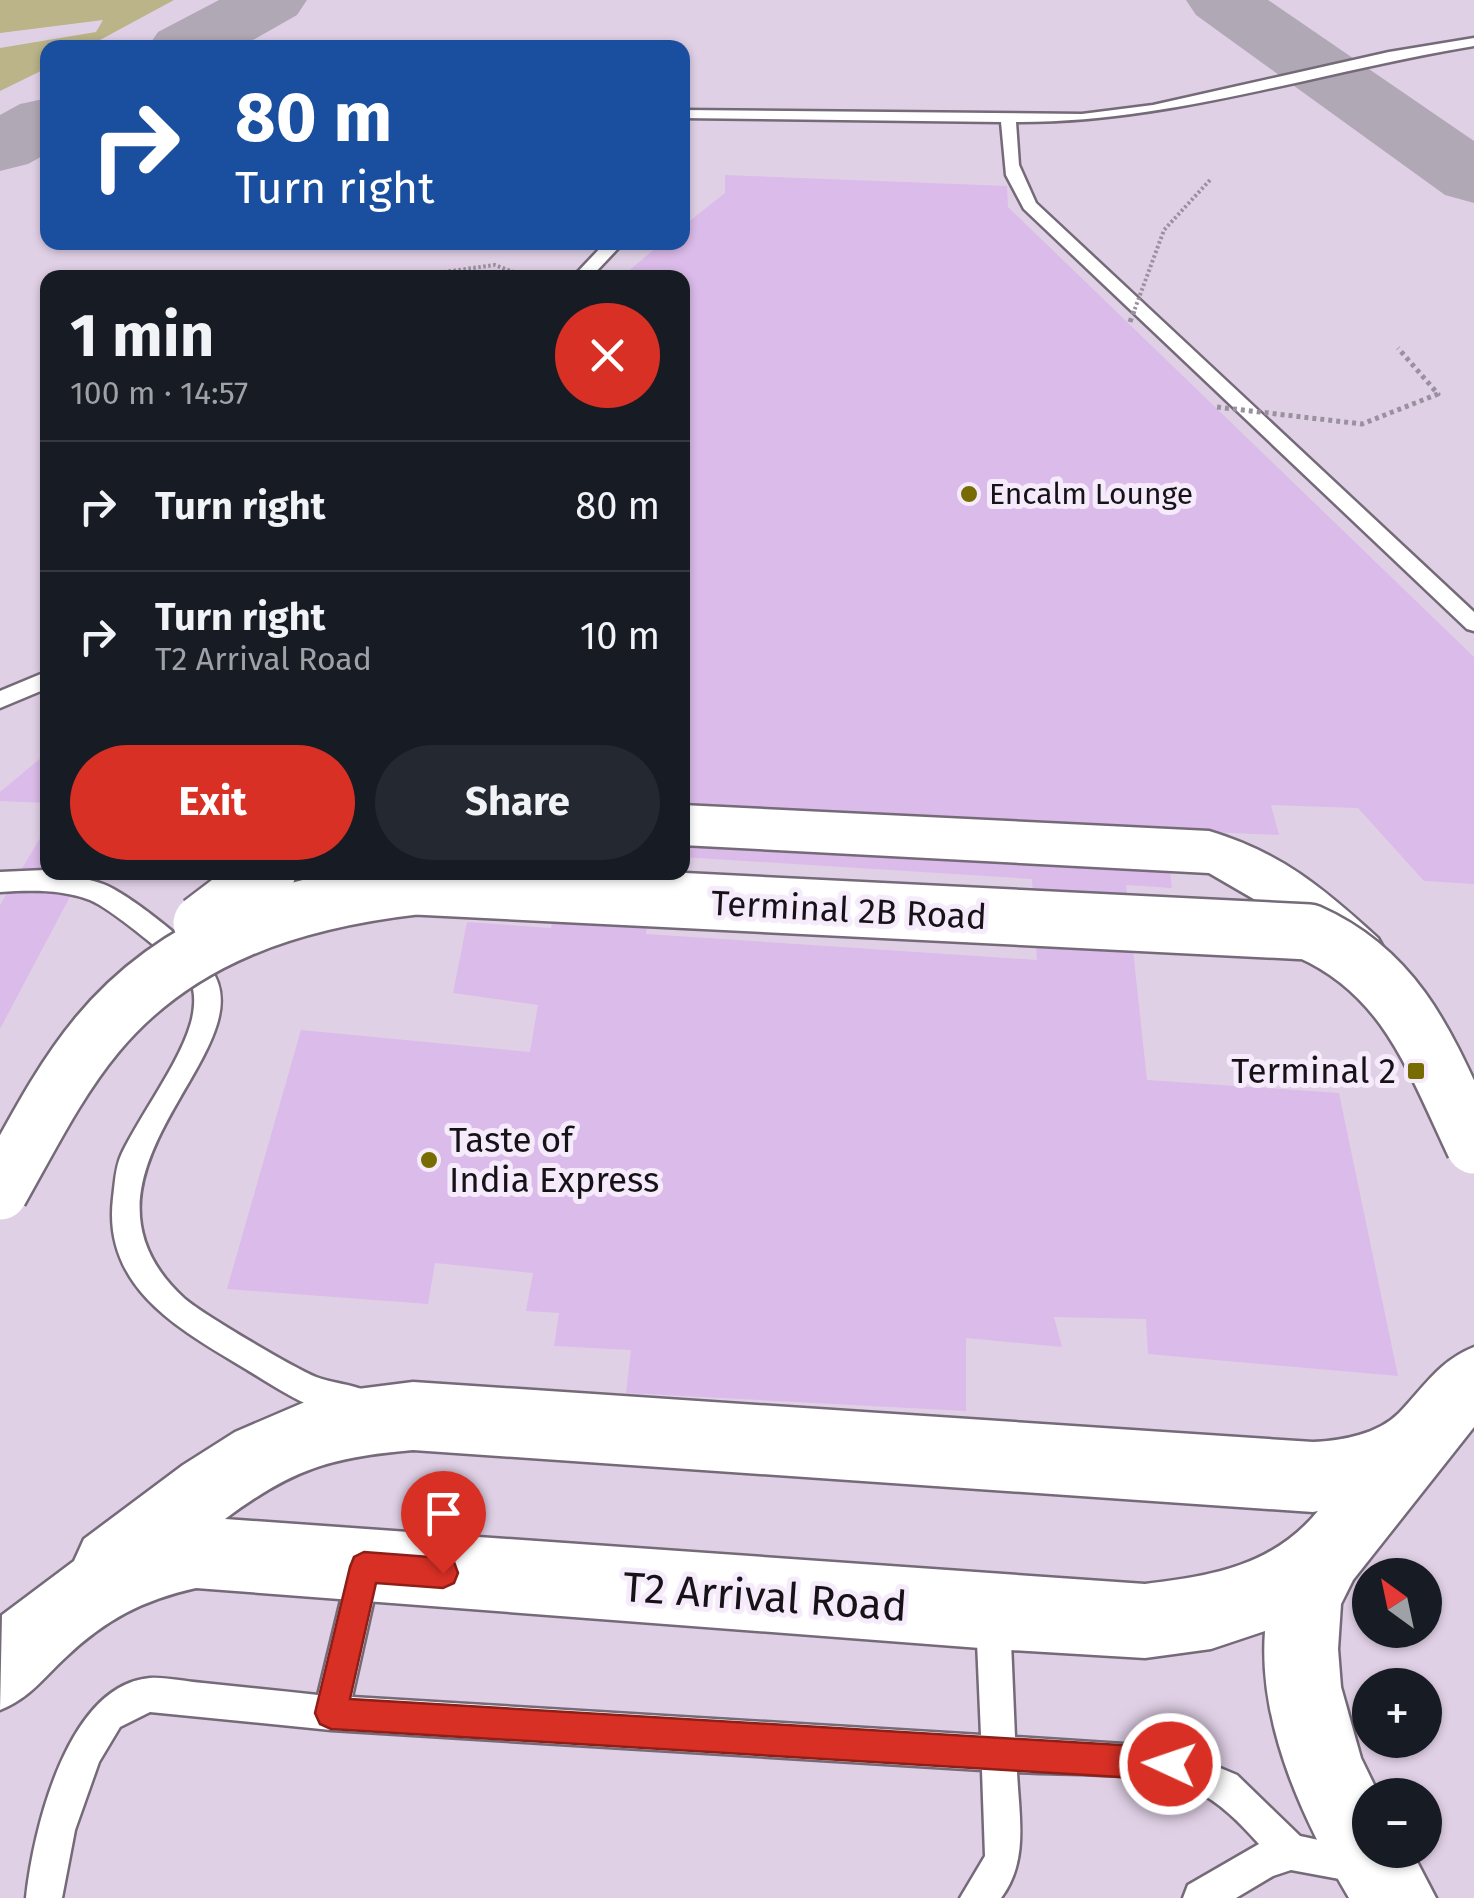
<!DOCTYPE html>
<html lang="en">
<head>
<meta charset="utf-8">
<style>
  body { margin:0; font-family:"Fira Sans",sans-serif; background:#242831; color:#f1f3f6; height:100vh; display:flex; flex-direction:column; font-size:38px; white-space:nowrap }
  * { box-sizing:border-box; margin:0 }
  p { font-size:32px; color:#9ea1a6 }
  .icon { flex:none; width:55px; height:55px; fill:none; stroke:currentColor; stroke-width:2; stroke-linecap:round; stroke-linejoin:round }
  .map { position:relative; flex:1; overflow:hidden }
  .sheet { position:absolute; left:40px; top:270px; width:650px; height:610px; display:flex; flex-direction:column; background:#171b24; border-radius:20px; box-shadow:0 2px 8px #0004 }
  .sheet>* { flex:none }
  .banner { position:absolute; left:40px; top:40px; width:650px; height:210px; border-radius:20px; box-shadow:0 2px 8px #0004; background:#1a4fa0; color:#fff; overflow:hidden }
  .needle { width:65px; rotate:327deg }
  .fabs { position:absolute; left:1352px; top:1558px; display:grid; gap:20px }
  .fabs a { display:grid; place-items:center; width:90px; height:90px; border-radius:50%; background:#171b24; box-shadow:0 2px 8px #0004; font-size:50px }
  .pin { position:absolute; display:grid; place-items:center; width:85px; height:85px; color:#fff; margin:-102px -42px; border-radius:50% 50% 50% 0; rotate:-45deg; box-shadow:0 0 10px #0007 }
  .pin .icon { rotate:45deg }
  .me { position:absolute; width:110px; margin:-55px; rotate:273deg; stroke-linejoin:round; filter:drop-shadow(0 0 8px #0008) }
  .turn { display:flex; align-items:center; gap:35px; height:210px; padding:0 30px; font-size:45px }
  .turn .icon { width:130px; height:130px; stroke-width:2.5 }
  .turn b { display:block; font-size:70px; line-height:85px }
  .round { display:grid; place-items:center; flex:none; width:105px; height:105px; border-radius:52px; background:#242831 }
  .overview { display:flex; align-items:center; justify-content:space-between; height:170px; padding:0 30px }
  h1 { font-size:60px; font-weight:700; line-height:75px }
  .action { display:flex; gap:20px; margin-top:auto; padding:20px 30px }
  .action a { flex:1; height:115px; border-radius:60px; background:#d93025; color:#fff; font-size:40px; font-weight:700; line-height:115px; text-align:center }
  .action a+a { background:#242831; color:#f1f3f6 }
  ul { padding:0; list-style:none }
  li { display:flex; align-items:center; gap:30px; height:130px; padding:0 30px; border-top:2px solid #363941 }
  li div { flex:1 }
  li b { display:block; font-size:38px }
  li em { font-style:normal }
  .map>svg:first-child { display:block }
  .built { fill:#e0d0e6; fill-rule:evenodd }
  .green { fill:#bab488 }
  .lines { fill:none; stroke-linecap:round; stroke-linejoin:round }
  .taxiway { fill:#b1a8b5; fill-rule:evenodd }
  .building { fill:#dbbbe9 }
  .lane-casing { stroke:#746a78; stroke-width:5 }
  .secondary-casing { stroke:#746a78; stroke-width:5 }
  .path { stroke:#99919d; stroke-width:4; stroke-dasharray:2.5 2.5; stroke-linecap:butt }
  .lane { fill:#fff; fill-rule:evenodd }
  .secondary { fill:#fff; fill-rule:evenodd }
  .secondary-bridge-casing { stroke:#746a78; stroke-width:60; stroke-linecap:butt }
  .path-bridge-far1 { stroke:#99919d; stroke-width:4; stroke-dasharray:2.5 2.5; stroke-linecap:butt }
  .path-bridge { stroke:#99919d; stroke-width:5; stroke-dasharray:4 4; stroke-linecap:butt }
  .secondary-bridge { stroke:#fff; stroke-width:55 }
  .route { fill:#d93025; stroke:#8d1f18; stroke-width:2.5 }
  .poi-dot { fill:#776b04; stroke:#f6ebfb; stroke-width:4 }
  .labels { text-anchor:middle; stroke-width:10; stroke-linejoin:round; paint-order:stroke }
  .far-poi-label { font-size:30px; fill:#161218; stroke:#f6ebfb; text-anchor:start }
  .street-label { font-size:35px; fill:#161218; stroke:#f6ebfb }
  .poi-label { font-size:35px; fill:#161218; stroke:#f6ebfb; text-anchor:end }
  .near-street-label { font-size:42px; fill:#161218; stroke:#f6ebfb }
</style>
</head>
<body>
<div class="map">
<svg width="1474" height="1898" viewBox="0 0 1474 1898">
  <rect width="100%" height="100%" fill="#e8dded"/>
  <path class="built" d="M0,0H1474V1898H0ZM48,48H682V242H48ZM48,278H682V872H48ZM1370,1575H1425V1630H1370ZM1370,1685H1425V1740H1370ZM1370,1795H1425V1850H1370Z"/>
  <path class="green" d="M0,0H174L87,47L48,48L47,68L0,91V48L96,32L103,20L0,33Z"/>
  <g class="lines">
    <path class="taxiway" d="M219,0H307L297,15L239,48H147L158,32Z
      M1186,0H1268L1474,141V203L1445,195L1196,15Z
      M48,98V153L28,164L0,171V115L20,104Z"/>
  </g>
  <path class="building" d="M725,175L1007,186L1008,207L1474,657V884L1424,881L1358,808L1271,805L1279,835L1165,830L1172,888L1126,885L1147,1080L1339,1093L1398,1376L1148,1354L1146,1319L1054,1317L1062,1347L966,1338V1411L626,1393L631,1350L554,1346L559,1313L526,1311L533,1273L435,1263L428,1304L227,1289L301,1030L530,1052L538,1005L453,993L467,922L551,928L561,872H654L646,934L1037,960L1032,879L682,857V278H620L663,242H682V227L725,193Z
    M48,752V803L0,801V792Z
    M48,825V872H83L0,1029V905Z"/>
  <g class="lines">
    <defs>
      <path id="lane" d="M1474,38V46C1321,71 1171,123 1016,122L1019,165L1036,203L1474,612V631L1467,629L1024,209L1006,175L1001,122L682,118V110L1082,114L1153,105L1389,52Z
        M606,242H624L590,278H572Z
        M48,671V688L0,708V691Z
        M45,870C61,876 85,877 103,884C129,894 193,945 210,968C271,1049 48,1175 185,1299C204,1315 292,1367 316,1377C332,1383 350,1384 367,1391L371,1402L367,1413C333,1427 277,1388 249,1371C183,1331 102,1290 113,1198C115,1184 115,1167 122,1153C140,1116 179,1063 190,1026C194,1014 197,993 190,981C180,964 110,908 90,900C61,889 30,890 0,892V872Z
        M365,1551L377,1555L381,1567L352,1697L981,1735L976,1618L981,1606L993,1601L1005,1606L1010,1618L1015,1737L1170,1747L1237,1775L1300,1836L1374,1852L1379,1865L1374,1878L1361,1883L1291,1870L1273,1876L1236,1898H1183L1188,1885L1259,1844C1240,1823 1220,1802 1194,1790C1153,1771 1064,1775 1017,1772C1019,1816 1029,1861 1001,1898H960L985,1856L982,1770L331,1730L150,1712L120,1727L99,1762L75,1830L62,1898H26C33,1831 67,1685 150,1678C167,1677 186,1682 203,1683C242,1687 280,1691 318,1695L349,1567L353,1555Z"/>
      <path id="secondary" d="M682,805L1209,831C1282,853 1323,888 1378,938L1387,954L1378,970L1359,977L1340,970L1271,909L1209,873L682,845Z
        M1474,1347V1427L1353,1580L1341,1604L1338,1649L1341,1687L1361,1758L1379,1795H1370V1850H1411L1436,1898H1349C1303,1820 1258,1725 1265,1631L1211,1649L1145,1658L993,1649L196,1588C143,1600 106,1619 66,1657C42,1679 31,1697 0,1710L2,1615L74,1561L84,1539L183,1465L235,1432L326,1393L413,1382L1313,1442C1342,1441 1378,1434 1399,1413C1425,1386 1439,1361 1474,1347ZM413,1450L1313,1512L1318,1511C1273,1566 1212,1576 1145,1584L225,1519C292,1469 331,1457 413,1450Z"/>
    </defs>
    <use href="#lane" class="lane-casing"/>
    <use href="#secondary" class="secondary-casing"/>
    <path class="path" d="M399,278L495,265L529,278"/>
    <use href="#lane" class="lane"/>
    <use href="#secondary" class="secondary"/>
    <defs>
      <path id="secondary-bridge" d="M201,923L268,872
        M0,1192C30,1139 58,1082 97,1035C178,937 294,901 416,887L1309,932C1404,974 1432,1057 1474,1146"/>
    </defs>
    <use href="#secondary-bridge" class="secondary-bridge-casing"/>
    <path class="path-bridge-far1" d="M1133,314L1164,230L1210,180"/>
    <path class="path-bridge" d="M1130,322L1134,311
      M1217,407L1362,424L1438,394L1398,348"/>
    <use href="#secondary-bridge" class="secondary-bridge"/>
  </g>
  <path class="route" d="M364,1552L443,1558L454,1562L458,1573L454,1583L443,1588L376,1583L350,1699L1170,1748L1182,1753L1186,1764L1182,1775L1170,1780L331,1729L320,1724L315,1713L350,1567L354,1557Z"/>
  <g class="poi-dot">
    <circle cx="969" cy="494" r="10"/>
    <rect x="1406" y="1061" width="20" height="20" rx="5"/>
    <circle cx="429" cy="1160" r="10"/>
  </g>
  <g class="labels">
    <g class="far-poi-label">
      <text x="989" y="504">Encalm Lounge</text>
    </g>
    <g class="street-label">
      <text transform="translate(849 910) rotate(3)" y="12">Terminal 2B Road</text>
    </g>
    <g class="poi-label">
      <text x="1396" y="1083">Terminal 2</text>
      <text x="449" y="1152" text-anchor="start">Taste of<tspan x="449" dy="40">India Express</tspan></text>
    </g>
    <g class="near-street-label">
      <text transform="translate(765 1596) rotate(4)" y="15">T2 Arrival Road</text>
    </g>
  </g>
</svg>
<div class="fabs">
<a><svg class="needle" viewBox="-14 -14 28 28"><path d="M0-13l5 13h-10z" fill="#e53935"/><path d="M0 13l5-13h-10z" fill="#9ea1a6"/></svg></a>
<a>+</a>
<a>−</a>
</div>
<div class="pin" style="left:443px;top:1573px;background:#d93025"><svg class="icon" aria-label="arrive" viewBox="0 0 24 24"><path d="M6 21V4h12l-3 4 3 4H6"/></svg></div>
<svg class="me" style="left:1170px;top:1764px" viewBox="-20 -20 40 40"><circle r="17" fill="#d93025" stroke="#fff" stroke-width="3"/><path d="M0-11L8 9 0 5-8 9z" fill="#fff"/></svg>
<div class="banner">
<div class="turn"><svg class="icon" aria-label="right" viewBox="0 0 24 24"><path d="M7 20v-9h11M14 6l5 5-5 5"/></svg><div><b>80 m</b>Turn right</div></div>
</div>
<section class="sheet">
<div class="overview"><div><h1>1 min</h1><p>100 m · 14:57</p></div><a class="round" style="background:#d93025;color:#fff"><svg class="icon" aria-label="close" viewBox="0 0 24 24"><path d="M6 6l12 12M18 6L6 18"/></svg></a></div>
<ul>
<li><svg class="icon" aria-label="right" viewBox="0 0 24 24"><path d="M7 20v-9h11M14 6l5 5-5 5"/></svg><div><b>Turn right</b></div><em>80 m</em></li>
<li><svg class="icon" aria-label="right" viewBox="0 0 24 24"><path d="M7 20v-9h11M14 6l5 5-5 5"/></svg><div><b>Turn right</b><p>T2 Arrival Road</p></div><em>10 m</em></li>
</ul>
<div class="action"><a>Exit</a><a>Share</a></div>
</section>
</div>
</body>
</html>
